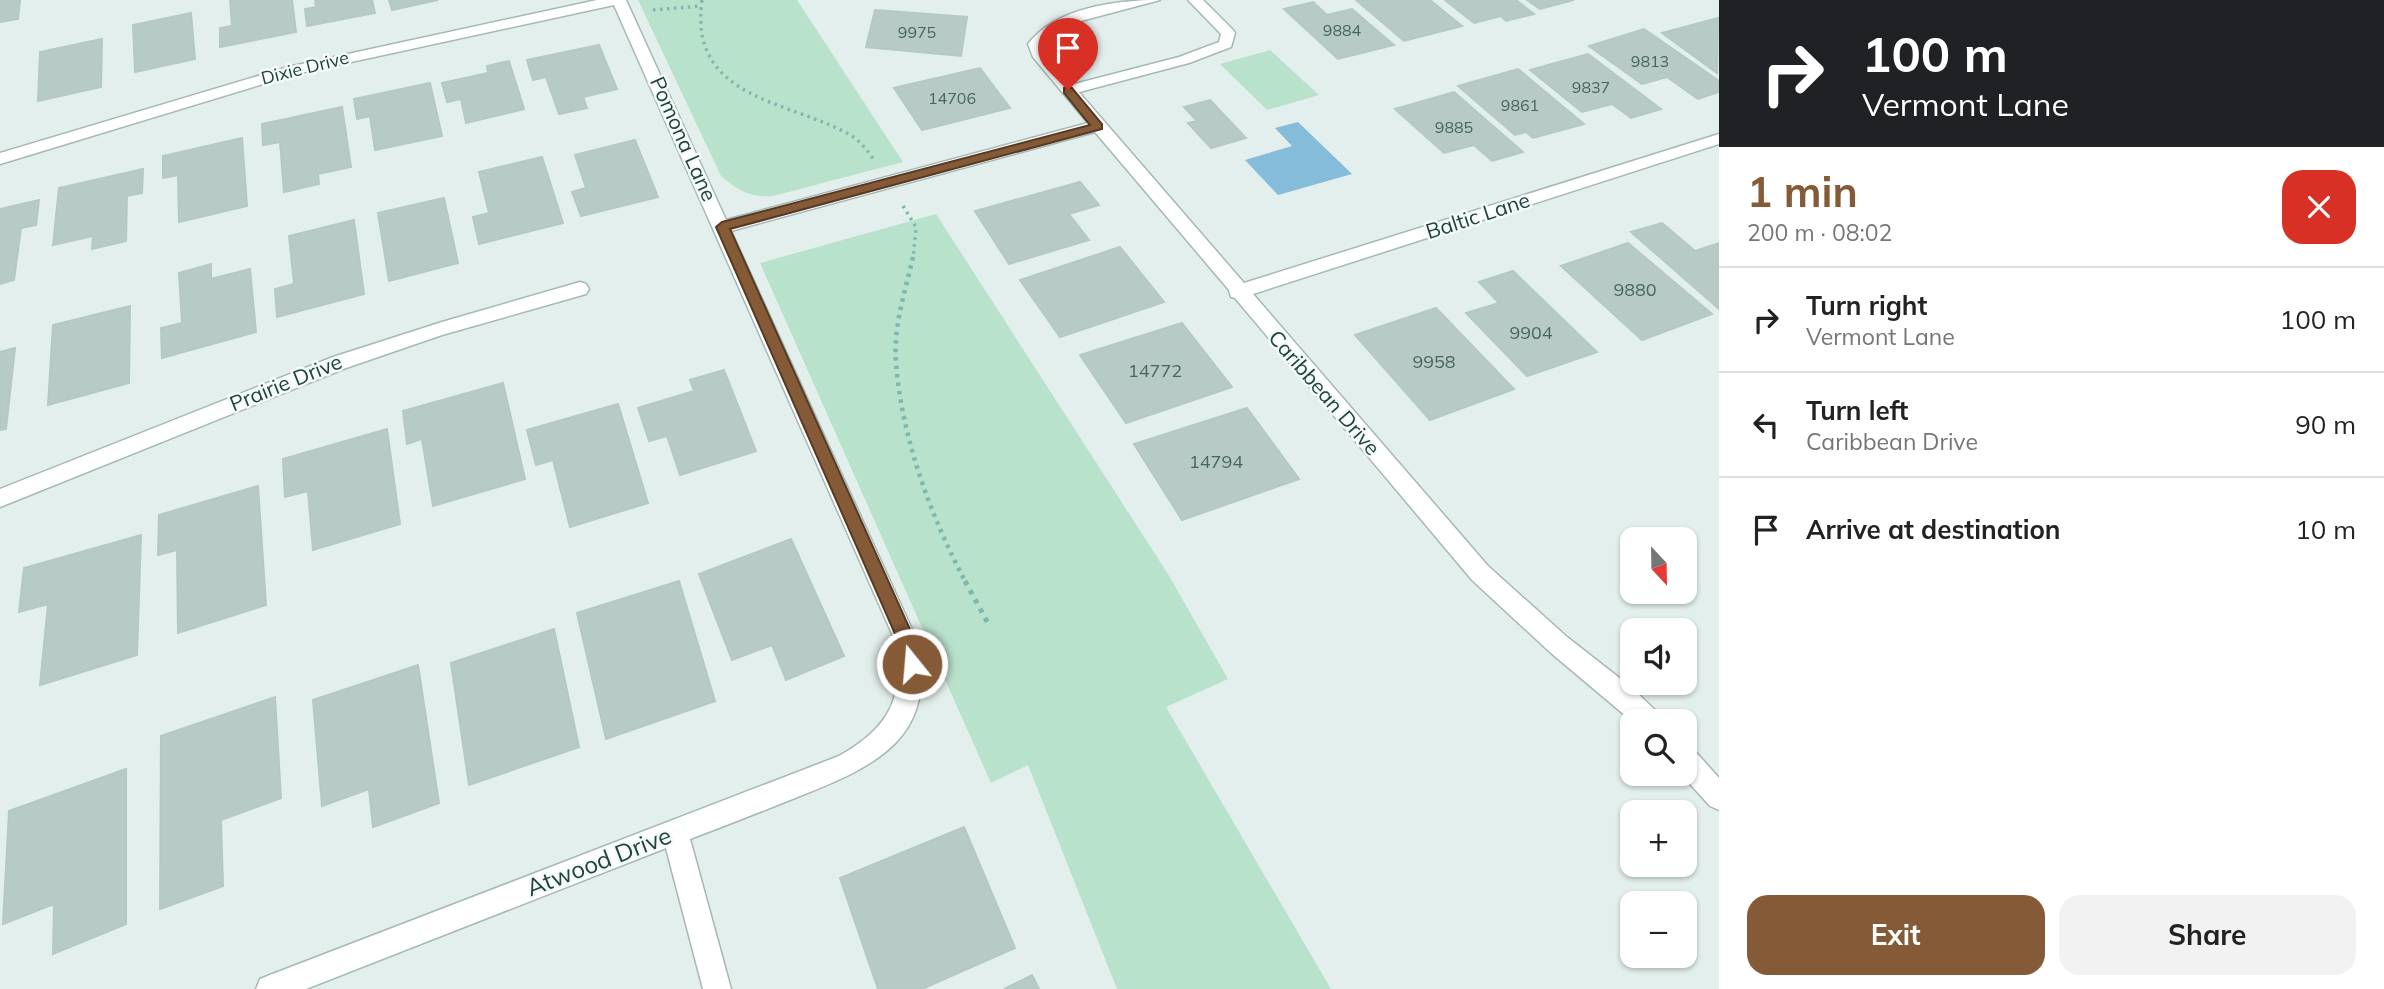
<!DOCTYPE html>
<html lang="en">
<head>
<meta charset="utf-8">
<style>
  body { margin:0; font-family:Mulish,sans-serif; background:#f2f2f2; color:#222; height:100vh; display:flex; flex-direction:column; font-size:26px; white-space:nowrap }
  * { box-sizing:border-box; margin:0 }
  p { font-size:23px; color:#767676 }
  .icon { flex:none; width:38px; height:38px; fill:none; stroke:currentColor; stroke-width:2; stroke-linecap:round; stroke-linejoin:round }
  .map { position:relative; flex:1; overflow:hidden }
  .sheet { display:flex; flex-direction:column; background:#fff; width:665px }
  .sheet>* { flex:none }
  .top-card { background:#202124; color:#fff; overflow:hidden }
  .needle { width:46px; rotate:158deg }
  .controls { position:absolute; left:1620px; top:527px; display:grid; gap:14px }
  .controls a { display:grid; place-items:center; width:77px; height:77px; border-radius:14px; background:#fff; box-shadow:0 2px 5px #0004; font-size:35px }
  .pin { position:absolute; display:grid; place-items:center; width:60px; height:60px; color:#fff; margin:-72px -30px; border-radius:50% 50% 50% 0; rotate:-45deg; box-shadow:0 0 7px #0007 }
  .pin .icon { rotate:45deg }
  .me { position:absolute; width:77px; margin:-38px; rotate:343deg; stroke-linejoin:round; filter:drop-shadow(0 0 5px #0008) }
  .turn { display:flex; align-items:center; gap:24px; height:147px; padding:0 28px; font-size:32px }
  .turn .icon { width:91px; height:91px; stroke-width:2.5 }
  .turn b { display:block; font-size:49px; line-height:60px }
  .round { display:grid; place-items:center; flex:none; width:74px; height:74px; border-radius:21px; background:#f2f2f2 }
  .summary { display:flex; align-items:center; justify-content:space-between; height:119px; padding:0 28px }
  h1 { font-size:42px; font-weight:700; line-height:52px; color:#855a37 }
  .cta { display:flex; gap:14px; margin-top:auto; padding:14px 28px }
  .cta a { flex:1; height:80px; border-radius:21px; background:#855a37; color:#fff; font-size:28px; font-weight:700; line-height:80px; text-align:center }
  .cta a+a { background:#f2f2f2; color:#222 }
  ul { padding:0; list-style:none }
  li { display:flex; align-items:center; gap:21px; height:105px; padding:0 28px; border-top:2px solid #e0e0e0 }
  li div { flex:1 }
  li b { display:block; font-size:26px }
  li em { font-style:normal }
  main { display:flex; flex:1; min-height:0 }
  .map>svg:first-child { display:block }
  .green { fill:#b9e2cd }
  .water { fill:#84bcda }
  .building { fill:#b8cac6; stroke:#b4c9c5; stroke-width:2 }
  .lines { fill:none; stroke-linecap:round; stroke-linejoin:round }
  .service-casing { stroke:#a5b8b5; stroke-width:3 }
  .minor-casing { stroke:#a5b8b5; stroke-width:3 }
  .path-far2 { stroke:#7fb6b0; stroke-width:3.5; stroke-dasharray:2.5 4.5; stroke-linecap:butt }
  .path-far1 { stroke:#7fb6b0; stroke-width:4.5; stroke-dasharray:3.5 5; stroke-linecap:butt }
  .path { stroke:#7fb6b0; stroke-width:5; stroke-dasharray:4.5 6; stroke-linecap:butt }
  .service { fill:#fff; fill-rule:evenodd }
  .minor { fill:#fff; fill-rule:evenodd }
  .route { fill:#855a37; stroke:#563a24; stroke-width:2 }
  .labels { text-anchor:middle; stroke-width:5; stroke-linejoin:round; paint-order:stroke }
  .far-number-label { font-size:16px; fill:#466562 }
  .far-street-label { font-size:18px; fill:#204340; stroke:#f4faf9 }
  .number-label { font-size:18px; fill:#466562 }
  .street-label { font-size:21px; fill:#204340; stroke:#f4faf9 }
  .near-street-label { font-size:24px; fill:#204340; stroke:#f4faf9 }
</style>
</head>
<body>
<main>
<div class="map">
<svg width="1719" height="989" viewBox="0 0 1719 989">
  <rect width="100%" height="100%" fill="#e3efec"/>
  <path class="green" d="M638,0H797L903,162L773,196C750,198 739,191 721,176Z
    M1270,50L1319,95L1267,110L1220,64Z
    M936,214L1168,574L1228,679L1166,707L1331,989H1117L1028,765L991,783L760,263Z"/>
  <path class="water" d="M1298,122L1352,174L1278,195L1245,160L1292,146L1275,128Z"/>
  <path class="building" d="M0,0H20L18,19L0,22Z
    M230,0H292L296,32L220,47V28L232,26Z
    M315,0H372L375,13L307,26L305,9L316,7Z
    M389,0H438L392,10Z
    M1356,0H1430L1462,26L1404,41Z
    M1445,0H1516L1534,14L1506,21L1501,16L1474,23Z
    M1527,0H1574L1540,9Z
    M1313,2L1327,15L1352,9L1394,45L1338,59L1284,9Z
    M875,10L967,17L961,56L866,47Z
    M191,13L195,59L135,72L133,25Z
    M1718,18L1717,73L1662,33Z
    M1644,29L1719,81V92L1698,99L1667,77L1642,84L1589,46Z
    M102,39L101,87L38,101L40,52Z
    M599,45L617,89L583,97L587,108L559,114L546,77L533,80L527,60Z
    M1588,54L1661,109L1631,118L1612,104L1582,112L1530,70Z
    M509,61L524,109L466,123L461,99L447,102L442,83L488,73L487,66Z
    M980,68L1010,108L922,130L894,88Z
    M1518,69L1584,124L1533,138L1526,132L1515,135L1458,86Z
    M430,83L442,136L375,150L370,116L357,119L354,99Z
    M1454,92L1523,152L1492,161L1474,145L1444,153L1395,109Z
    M1210,100L1246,138L1211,148L1188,123L1197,121L1184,107Z
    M342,107L351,167L318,174L319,184L284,192L280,142L263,145L262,124Z
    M242,138L247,206L179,222L178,175L163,178V156Z
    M635,140L658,197L581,216L572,192L586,188L575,155Z
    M542,157L563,223L479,244L473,217L489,213L479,172Z
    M143,169L142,193L127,196L126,241L92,249L93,236L53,245L59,188Z
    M1080,182L1099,205L1069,214L1089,240L1009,264L975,211Z
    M444,198L458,263L389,281L378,213Z
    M39,200L36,225L21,228L14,280L0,284V209Z
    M354,220L364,294L277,317L275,289L294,284L289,236Z
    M1662,223L1695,251L1719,243V309L1631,232Z
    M1628,243L1712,314L1642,340L1561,266Z
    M1120,247L1164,302L1060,337L1020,280Z
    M211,264V279L250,269L256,332L162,358L161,328L182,323L179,273Z
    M1513,271L1597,352L1527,376L1466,313L1499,303L1479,282Z
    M130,306L129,383L48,405L53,325Z
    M1436,308L1514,389L1430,420L1355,335Z
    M1182,323L1232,387L1126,423L1080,355Z
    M15,348L6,429L0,430V352Z
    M724,370L756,451L680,475L667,436L649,441L638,408L694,391L690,380Z
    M503,383L525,479L433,506L422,439L407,444L403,411Z
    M618,404L648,503L570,527L553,460L536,465L527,430Z
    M1247,408L1299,479L1182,520L1134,444Z
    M387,429L400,524L313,550L308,491L285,497L283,459Z
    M258,486L266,605L178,633L177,550L158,555L159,515Z
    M141,535L137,655L40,685L48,604L19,612L24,568Z
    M791,539L844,656L786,680L772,645L732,660L699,574Z
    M679,581L715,701L606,739L577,613Z
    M554,629L579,747L469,785L451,663Z
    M418,665L439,803L373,827L369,789L322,806L313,700Z
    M275,697L281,798L221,820L223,886L160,909L161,736Z
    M126,769V924L53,954L54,904L3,924L9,811Z
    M964,827L1015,948L922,989H878L840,878Z
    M1032,975L1039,989H1004Z"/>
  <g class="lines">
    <defs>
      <path id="service" d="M1188,0H1203L1233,30L1235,33L1231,47L1189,63L1068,95L1063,93V87L1179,57L1219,42L1221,34Z"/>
      <path id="minor" d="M597,0H626L726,220L1088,123L1033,57L1028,44C1056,7 1117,0 1160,0L1077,22L1062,29L1043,44L1045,53L1244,283L1719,134V144L1253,294L1488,566L1567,637L1631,687L1658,713L1661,721L1633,722L1551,653L1472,580L1235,298L1231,297L1229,290L1095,132L731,231L915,636C942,738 874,767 795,798C760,812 725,826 690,839L731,989H703L666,848L306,989H256L260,979L270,975L839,756C891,727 907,694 893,636L614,5L296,74L0,164V153L288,67Z
        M580,282L586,284L589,289L586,294L442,335L346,368L0,507V489L333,357L442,322Z
        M1685,747L1694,750L1719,778V810L1710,806L1681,774H1685Z"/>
    </defs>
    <use href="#service" class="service-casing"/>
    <use href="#minor" class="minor-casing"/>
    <path class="path-far2" d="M702,0C688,101 791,100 852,136C861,142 868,151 874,160
      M653,10L701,6
      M903,206L916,227L913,259"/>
    <path class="path-far1" d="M913,257C905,292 893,327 896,363C902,439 931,517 966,583"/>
    <path class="path" d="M965,581L990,627"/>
    <use href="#service" class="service"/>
    <use href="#minor" class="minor"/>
  </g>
  <path class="route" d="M1064,88H1072L1102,124V129L730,229L913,636L921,664L918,670L912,672L906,670L896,636L716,227L722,222L1090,125L1064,93Z"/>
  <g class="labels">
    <g class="far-number-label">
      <text x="1342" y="36">9884</text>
      <text x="917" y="38">9975</text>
      <text x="1650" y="67">9813</text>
      <text x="1591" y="93">9837</text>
      <text x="952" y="104">14706</text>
      <text x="1520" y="111">9861</text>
      <text x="1454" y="133">9885</text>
    </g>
    <g class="far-street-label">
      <text transform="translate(305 68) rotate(-14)" y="6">Dixie Drive</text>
    </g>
    <g class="number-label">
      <text x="1635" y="296">9880</text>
      <text x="1531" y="339">9904</text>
      <text x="1434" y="368">9958</text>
      <text x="1155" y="377">14772</text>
      <text x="1216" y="468">14794</text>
    </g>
    <g class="street-label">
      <text transform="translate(683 139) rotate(66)" y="7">Pomona Lane</text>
      <text transform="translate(1478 216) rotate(-18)" y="7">Baltic Lane</text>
      <text transform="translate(286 383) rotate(-22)" y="7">Prairie Drive</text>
      <text transform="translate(1324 393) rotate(49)" y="7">Caribbean Drive</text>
    </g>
    <g class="near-street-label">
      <text transform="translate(599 862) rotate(-21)" y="8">Atwood Drive</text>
    </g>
  </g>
</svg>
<div class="controls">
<a><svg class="needle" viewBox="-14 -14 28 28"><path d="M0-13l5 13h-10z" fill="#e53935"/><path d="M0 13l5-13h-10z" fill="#767676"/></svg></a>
<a><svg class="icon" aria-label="sound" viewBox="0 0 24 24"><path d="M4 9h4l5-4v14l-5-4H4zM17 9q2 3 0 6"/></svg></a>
<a><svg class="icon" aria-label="search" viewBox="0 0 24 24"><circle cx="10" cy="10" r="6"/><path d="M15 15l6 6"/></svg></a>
<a>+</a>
<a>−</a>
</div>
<div class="pin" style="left:1068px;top:90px;background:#d93025"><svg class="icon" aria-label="arrive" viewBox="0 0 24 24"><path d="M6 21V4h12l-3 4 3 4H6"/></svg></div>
<svg class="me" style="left:912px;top:664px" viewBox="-20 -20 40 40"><circle r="17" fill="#855a37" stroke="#fff" stroke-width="3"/><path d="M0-11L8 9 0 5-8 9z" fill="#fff"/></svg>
</div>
<section class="sheet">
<div class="top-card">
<div class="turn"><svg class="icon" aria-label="right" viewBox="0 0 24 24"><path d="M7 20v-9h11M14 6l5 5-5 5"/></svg><div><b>100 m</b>Vermont Lane</div></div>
</div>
<div class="summary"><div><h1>1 min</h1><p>200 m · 08:02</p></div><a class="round" style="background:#d93025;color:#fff"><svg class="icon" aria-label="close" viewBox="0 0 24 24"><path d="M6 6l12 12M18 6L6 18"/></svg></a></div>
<ul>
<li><svg class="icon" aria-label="right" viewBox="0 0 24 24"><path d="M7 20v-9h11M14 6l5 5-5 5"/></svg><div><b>Turn right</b><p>Vermont Lane</p></div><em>100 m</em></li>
<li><svg class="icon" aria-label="left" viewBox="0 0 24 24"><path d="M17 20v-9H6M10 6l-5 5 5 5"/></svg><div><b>Turn left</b><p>Caribbean Drive</p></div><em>90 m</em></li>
<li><svg class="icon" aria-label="arrive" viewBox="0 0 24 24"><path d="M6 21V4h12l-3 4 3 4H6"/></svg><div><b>Arrive at destination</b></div><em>10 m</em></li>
</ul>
<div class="cta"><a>Exit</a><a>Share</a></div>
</section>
</main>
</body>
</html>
